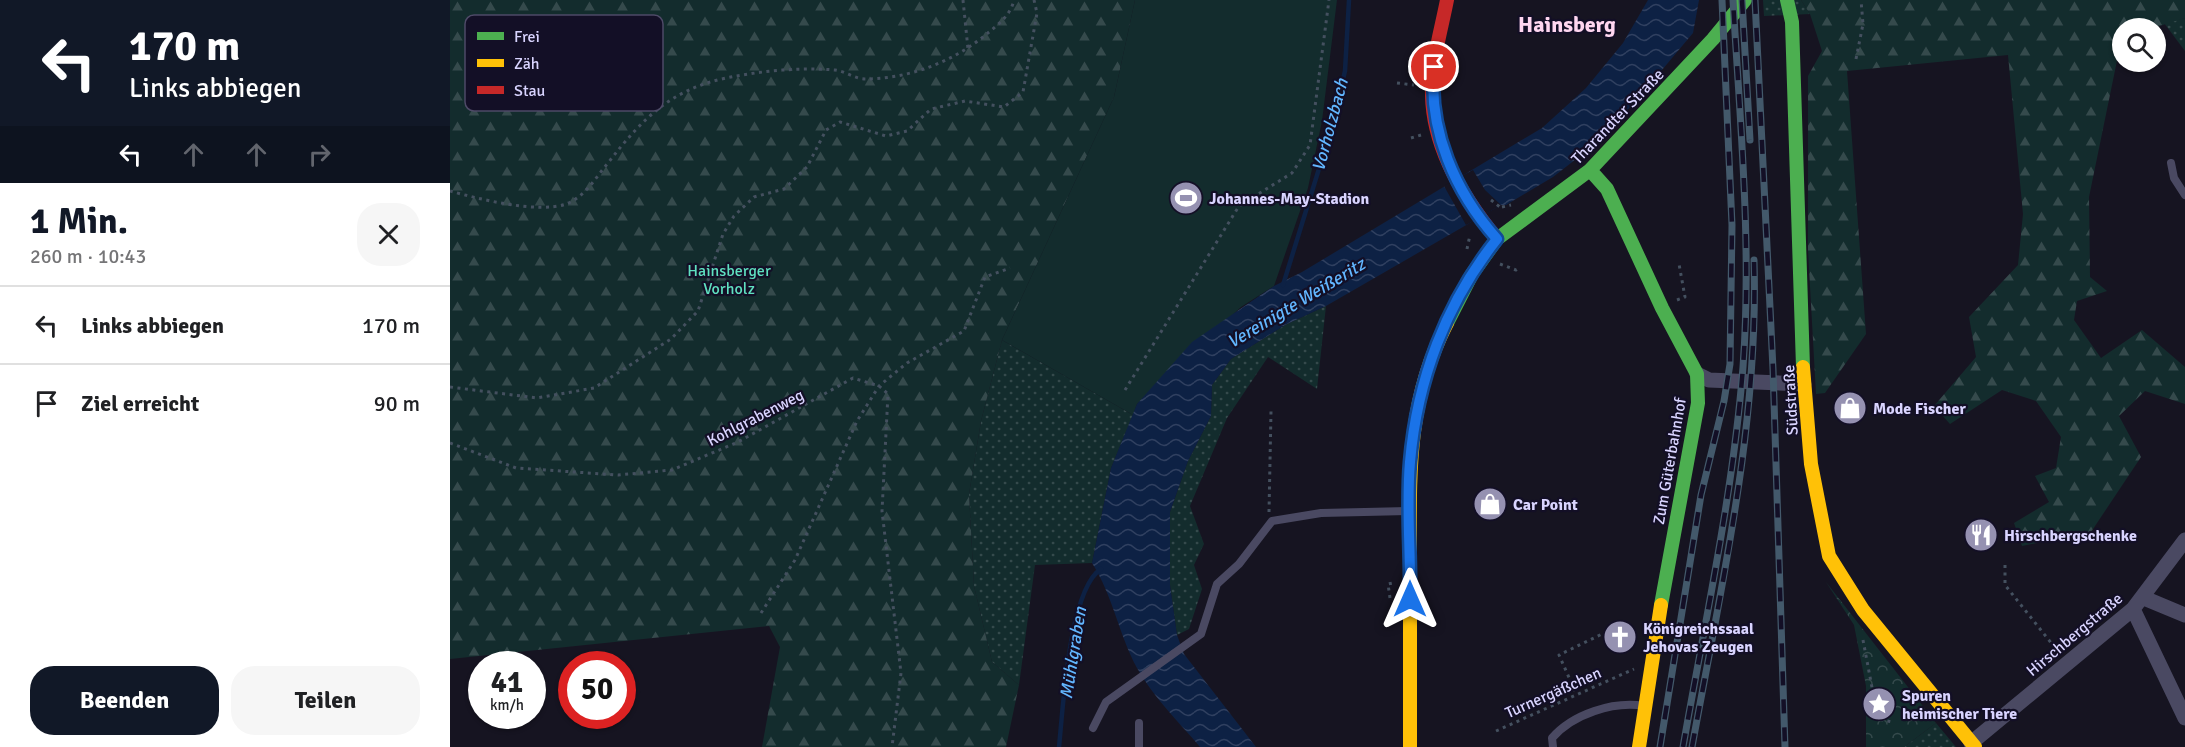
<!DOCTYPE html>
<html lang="de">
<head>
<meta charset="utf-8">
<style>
  body { margin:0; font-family:Signika,sans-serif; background:#f6f6f6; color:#202124; height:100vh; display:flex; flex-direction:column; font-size:22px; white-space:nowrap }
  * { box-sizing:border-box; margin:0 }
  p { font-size:20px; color:#757577 }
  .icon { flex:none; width:33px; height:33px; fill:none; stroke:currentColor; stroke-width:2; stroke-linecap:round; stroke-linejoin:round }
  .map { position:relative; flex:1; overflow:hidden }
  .details { display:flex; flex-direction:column; background:#fff; width:450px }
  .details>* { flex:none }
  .hud { background:#111827; color:#fff; overflow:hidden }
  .buttons { position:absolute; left:1662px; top:18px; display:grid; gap:12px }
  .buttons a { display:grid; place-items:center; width:54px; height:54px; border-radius:50%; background:#fff; box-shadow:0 2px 4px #0004; font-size:30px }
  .speed { position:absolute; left:18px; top:651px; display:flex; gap:12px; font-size:30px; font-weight:700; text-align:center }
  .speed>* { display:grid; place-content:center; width:78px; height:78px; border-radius:50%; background:#fff; box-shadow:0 2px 4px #0004; line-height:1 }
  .speed small { font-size:15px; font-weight:400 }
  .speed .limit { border:9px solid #d22; background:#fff; color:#111 }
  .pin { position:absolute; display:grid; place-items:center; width:51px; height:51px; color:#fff; margin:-26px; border:3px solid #fff; border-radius:50%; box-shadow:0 2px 6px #0007 }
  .me { position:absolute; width:66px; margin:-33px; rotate:0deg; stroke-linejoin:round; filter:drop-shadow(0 0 4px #0008) }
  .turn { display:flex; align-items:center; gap:21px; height:126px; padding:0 30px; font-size:27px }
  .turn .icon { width:78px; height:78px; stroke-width:2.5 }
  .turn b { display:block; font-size:42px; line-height:51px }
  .lanes { display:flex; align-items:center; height:57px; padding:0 30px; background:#0003; justify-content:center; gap:30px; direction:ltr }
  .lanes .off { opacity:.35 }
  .round { display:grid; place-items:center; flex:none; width:63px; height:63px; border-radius:24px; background:#f6f6f6 }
  .overview { display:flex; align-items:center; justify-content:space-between; height:102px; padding:0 30px }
  h1 { font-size:36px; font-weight:700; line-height:45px; color:#111827 }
  .cta { display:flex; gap:12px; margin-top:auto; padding:12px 30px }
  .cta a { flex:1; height:69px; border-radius:24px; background:#111827; color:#fff; font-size:24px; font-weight:700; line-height:69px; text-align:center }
  .cta a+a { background:#f6f6f6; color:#202124 }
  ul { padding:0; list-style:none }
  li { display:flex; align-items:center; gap:18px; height:78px; padding:0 30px; border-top:2px solid #e0e0e0 }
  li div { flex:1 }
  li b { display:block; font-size:22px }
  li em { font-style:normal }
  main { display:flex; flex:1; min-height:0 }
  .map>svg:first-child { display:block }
  .grass { fill:url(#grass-dots) }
  .forest { fill:url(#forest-firs) }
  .park { fill:url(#park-crowns) }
  .garden { fill:#132c2d }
  .water { fill:url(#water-waves) }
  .pier { fill:#161421 }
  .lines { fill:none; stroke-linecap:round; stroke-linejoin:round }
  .stream { stroke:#0d2144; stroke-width:4.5 }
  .path { stroke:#44505f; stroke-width:3; stroke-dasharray:3 4.5; stroke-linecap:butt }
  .lane { stroke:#4a4962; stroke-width:8 }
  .street { stroke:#4a4962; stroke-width:15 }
  .fast { stroke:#4caf50; stroke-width:14 }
  .slow { stroke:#ffc107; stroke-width:14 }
  .jam { stroke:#c62828; stroke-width:14 }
  .rail-casing { stroke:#43596b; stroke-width:7 }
  .rail { stroke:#130f26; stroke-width:4.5; stroke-dasharray:14; stroke-linecap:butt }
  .route-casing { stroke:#114b97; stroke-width:15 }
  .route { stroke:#1a73e8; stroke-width:10 }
  .labels { text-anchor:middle; stroke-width:4.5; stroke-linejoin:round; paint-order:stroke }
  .street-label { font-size:16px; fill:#d9d4ff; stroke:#130f26 }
  .poi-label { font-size:16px; font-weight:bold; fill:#d9d4ff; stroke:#130f26; text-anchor:start }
  .park-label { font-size:16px; fill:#5fe0c0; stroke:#130f26 }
  .water-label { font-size:18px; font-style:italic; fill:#62b6ff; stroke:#130f26 }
  .district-label { font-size:22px; font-weight:bold; fill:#ffd6f0; stroke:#130f26 }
  .key { fill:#130f26; stroke:#4e4a67; stroke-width:1.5 }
  .key-label { font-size:16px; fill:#d9d4ff }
</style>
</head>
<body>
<main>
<section class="details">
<div class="hud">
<div class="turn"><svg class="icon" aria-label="left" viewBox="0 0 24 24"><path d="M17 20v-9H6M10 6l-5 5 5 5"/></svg><div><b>170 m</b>Links abbiegen</div></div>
<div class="lanes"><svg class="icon" aria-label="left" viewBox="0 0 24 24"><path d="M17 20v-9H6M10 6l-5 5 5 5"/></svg><svg class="icon off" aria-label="ahead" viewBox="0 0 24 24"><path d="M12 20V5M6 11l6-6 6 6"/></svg><svg class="icon off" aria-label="ahead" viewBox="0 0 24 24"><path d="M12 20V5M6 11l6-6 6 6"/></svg><svg class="icon off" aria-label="right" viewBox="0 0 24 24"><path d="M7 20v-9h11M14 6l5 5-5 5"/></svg></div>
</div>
<div class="overview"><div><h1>1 Min.</h1><p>260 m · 10:43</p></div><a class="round"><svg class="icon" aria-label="close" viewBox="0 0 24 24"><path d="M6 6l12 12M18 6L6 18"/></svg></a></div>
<ul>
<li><svg class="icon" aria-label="left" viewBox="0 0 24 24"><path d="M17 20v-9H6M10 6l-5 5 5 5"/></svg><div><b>Links abbiegen</b></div><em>170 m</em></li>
<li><svg class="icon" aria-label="arrive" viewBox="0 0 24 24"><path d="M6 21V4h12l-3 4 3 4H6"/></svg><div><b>Ziel erreicht</b></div><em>90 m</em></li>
</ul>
<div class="cta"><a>Beenden</a><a>Teilen</a></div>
</section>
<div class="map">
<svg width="1735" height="747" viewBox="0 0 1735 747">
  <defs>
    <pattern id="grass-dots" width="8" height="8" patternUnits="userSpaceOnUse" patternTransform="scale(1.5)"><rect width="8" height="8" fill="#132c2d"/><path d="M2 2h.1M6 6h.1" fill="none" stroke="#354a4c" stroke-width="1.8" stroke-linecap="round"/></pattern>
    <pattern id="forest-firs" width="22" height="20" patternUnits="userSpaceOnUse" patternTransform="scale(1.5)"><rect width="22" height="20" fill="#132c2d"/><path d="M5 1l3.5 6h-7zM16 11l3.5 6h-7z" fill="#354a4c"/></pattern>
    <pattern id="park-crowns" width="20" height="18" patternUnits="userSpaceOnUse" patternTransform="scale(1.5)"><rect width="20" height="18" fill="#132c2d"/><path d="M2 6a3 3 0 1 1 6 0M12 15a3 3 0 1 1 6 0" fill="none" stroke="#354a4c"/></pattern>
    <pattern id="water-waves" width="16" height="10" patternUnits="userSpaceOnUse" patternTransform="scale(1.5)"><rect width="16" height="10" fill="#0d2144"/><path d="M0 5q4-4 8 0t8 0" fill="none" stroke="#304060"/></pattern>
  </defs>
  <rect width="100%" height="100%" fill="#161421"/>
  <path class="grass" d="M1313,0H1351L1360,14L1314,16Z
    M1735,18V51L1714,23Z
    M876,306L867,389L818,357L777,418L740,506L754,544L744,565L752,589L739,629L727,635L720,585V512L738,461L761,416L762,385L781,359L835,325Z
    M552,340L683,415L661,468L642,563L585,565L569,685L542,662L524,586L519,494L531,421Z
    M1486,723L1506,747H1454Z"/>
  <path class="forest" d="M0,0H685L664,97L552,340L531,421L519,494L524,586L542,662L569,685L556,747H312L330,647L319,626L0,659Z
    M1351,0H1735V18L1703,28H1672V45L1670,46L1639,197L1640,277L1657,291L1627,301L1624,320L1651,358L1692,330L1735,367V404L1695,391L1669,416L1691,457L1641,532L1572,546L1564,523L1599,502L1585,476L1606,468L1611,437L1586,401L1552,390L1500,424L1484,406L1526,357L1519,317L1568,265L1573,214L1558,55L1397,71L1416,334L1375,393L1366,394L1358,250V76L1372,51L1360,14Z"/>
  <path class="park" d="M1376,582L1486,723L1454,747H1416V686L1404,625Z"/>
  <path class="garden" d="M685,0H887L872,121L858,188L824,286L791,307L687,404L683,415L552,340L664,97Z"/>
  <path class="water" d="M1198,0H1249L1243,33L1186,101L1144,145L1103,177L1056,205H1051L876,306L835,325L781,359L762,385L761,416L738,461L720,512V585L727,635L734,654L806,747H750C729,722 703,697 687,668C669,635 663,596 642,563L661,468L687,404L742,342L824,286L852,272L1092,128L1136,88L1173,43Z"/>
  <path class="pier" d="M1023,170L1035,190L1051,205L1016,225L994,186Z"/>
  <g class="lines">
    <path class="stream" d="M833,285L881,130L895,71L899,0
      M609,747C613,709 619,589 651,569"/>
    <path class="path" d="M513,0L518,49
      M1406,59L1413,24L1411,0
      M947,83L964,85
      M961,138L971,135
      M0,191C29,199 88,214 116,204C135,197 146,177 158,163C192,119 220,90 276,78C311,71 349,67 385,70C395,71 405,79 415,79C457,79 500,63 533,37C546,26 560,17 564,0
      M1041,200L1050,207
      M1052,207L1061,205
      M1017,249L1020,235
      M1050,264L1066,270L1070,267
      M1227,300L1235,297L1229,264
      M0,387L87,398L144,388L221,339L248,311L273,234L284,216L304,197L334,189L357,167L376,130L390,122L436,136L457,131L481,109L515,101L554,107L573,92L587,13L584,0
      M675,390L789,206L842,173L860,145L879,0
      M0,443L66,468L168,475L222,470L288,442L403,378L429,386L438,394L432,511L451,673L442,747
      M819,512L821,411
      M1555,565V585L1610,654
      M940,598L938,584L943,583
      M311,613L345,560L407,421L429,386L457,363L514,331L535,277L560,268
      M1413,640L1428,719L1442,722
      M1125,691L1109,655L1154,633
      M1459,718L1473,708
      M1046,731L1184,669"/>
    <path class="lane" d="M1721,163L1724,178L1735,195
      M643,728L656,702L751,634L767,584L789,564L822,521L871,513L958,511
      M689,747V723
      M1103,747L1102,738C1123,714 1163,701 1194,706"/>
    <path class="street" d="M1247,374L1259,380L1354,384
      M1694,598L1735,615
      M1683,609L1735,718
      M1521,743L1683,609L1735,540"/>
    <path class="fast" d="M1337,0L1342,22L1353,367
      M1140,170L1157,189L1212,308L1247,374L1248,403L1211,605
      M997,323L1022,274L1047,239L1140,170L1263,39L1295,0"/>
    <path class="slow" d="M1353,367L1361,464L1379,556L1413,610L1525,747
      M960,747C960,687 960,628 960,568C960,479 955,405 997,323
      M1189,747L1211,605"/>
    <path class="jam" d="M997,0C991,31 981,63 982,95C983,149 1014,199 1047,239"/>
    <defs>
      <path id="rail" d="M1292,0L1300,140
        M1305,0L1323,369L1335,747
        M1210,747L1251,495L1274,401L1280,364L1282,225L1272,0
        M1233,747C1255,621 1283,494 1293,367C1302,245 1290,122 1283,0
        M1242,747C1271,587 1309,424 1304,260"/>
    </defs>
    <use href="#rail" class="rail-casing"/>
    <use href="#rail" class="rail"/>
  </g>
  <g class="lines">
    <defs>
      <path id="route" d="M960,599C961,554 956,507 960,462C967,380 996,303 1047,239C1005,192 978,130 984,67"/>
    </defs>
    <use href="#route" class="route-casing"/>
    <use href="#route" class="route"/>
  </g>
  <defs>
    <symbol id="stadium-disc" viewBox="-11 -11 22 22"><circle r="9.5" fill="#9591b1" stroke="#130f26"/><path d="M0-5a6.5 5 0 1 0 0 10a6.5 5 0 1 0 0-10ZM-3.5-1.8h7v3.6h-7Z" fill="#fff"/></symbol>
    <symbol id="shop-disc" viewBox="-11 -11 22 22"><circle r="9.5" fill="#9591b1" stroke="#130f26"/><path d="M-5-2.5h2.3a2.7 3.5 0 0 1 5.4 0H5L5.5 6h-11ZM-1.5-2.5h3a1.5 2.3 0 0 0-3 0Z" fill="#fff"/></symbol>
    <symbol id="restaurant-disc" viewBox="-11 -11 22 22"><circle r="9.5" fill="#9591b1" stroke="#130f26"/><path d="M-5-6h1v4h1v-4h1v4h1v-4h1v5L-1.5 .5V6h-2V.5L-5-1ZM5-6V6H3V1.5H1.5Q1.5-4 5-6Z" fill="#fff"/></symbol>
    <symbol id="church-disc" viewBox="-11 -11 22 22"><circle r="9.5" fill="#9591b1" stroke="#130f26"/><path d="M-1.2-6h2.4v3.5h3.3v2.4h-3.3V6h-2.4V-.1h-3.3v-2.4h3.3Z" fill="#fff"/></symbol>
    <symbol id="sight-disc" viewBox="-11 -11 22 22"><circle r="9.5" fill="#9591b1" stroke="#130f26"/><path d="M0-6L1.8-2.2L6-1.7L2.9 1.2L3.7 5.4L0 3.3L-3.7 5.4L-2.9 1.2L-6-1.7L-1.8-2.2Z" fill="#fff"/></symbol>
  </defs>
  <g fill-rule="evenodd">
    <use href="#stadium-disc" x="717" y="179" width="38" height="38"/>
    <use href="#shop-disc" x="1381" y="389" width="38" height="38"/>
    <use href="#shop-disc" x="1021" y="485" width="38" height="38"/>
    <use href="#restaurant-disc" x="1512" y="516" width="38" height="38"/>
    <use href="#church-disc" x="1151" y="618" width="38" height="38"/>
    <use href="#sight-disc" x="1410" y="685" width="38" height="38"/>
  </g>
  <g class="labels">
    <g class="street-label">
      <text transform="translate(1167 116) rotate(-46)" y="6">Tharandter Straße</text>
      <text transform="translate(1340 400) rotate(-93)" y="6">Südstraße</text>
      <text transform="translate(305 417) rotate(-27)" y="6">Kohlgrabenweg</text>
      <text transform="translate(1219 461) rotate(-80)" y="6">Zum Güterbahnhof</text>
      <text transform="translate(1624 634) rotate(-40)" y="6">Hirschbergstraße</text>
      <text transform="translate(1103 692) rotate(-24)" y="6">Turnergäßchen</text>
    </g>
    <g class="poi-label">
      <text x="759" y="204">Johannes-May-Stadion</text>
      <text x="1423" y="414">Mode Fischer</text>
      <text x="1063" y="510">Car Point</text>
      <text x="1554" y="541">Hirschbergschenke</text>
      <text x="1193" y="634">Königreichssaal<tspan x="1193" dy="18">Jehovas Zeugen</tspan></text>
      <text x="1452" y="701">Spuren<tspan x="1452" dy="18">heimischer Tiere</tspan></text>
    </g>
    <g class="park-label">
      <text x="279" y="276">Hainsberger<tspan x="279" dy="18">Vorholz</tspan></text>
    </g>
    <g class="water-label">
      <text transform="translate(880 125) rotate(-75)" y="6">Vorholzbach</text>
      <text transform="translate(846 303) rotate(-31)" y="6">Vereinigte Weißeritz</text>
      <text transform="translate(623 653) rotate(-81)" y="6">Mühlgraben</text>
    </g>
    <g class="district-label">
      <text x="1117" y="32">Hainsberg</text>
    </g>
  </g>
  <rect x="15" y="15" width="198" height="96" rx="9" class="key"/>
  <rect x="27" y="32" width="27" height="8" fill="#4caf50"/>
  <rect x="27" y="59" width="27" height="8" fill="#ffc107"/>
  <rect x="27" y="86" width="27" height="8" fill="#c62828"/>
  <g class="key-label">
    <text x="64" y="42">Frei</text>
    <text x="64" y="69">Zäh</text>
    <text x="64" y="96">Stau</text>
  </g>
</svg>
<div class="buttons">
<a><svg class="icon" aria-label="search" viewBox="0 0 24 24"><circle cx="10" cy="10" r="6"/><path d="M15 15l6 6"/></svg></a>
</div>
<div class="speed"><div>41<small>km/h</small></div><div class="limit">50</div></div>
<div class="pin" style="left:984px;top:67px;background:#d93025"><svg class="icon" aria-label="arrive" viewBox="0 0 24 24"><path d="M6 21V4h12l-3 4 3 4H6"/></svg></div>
<svg class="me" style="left:960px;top:599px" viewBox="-20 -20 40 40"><path d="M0-17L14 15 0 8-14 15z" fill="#1a73e8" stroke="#fff" stroke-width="4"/></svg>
</div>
</main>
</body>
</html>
